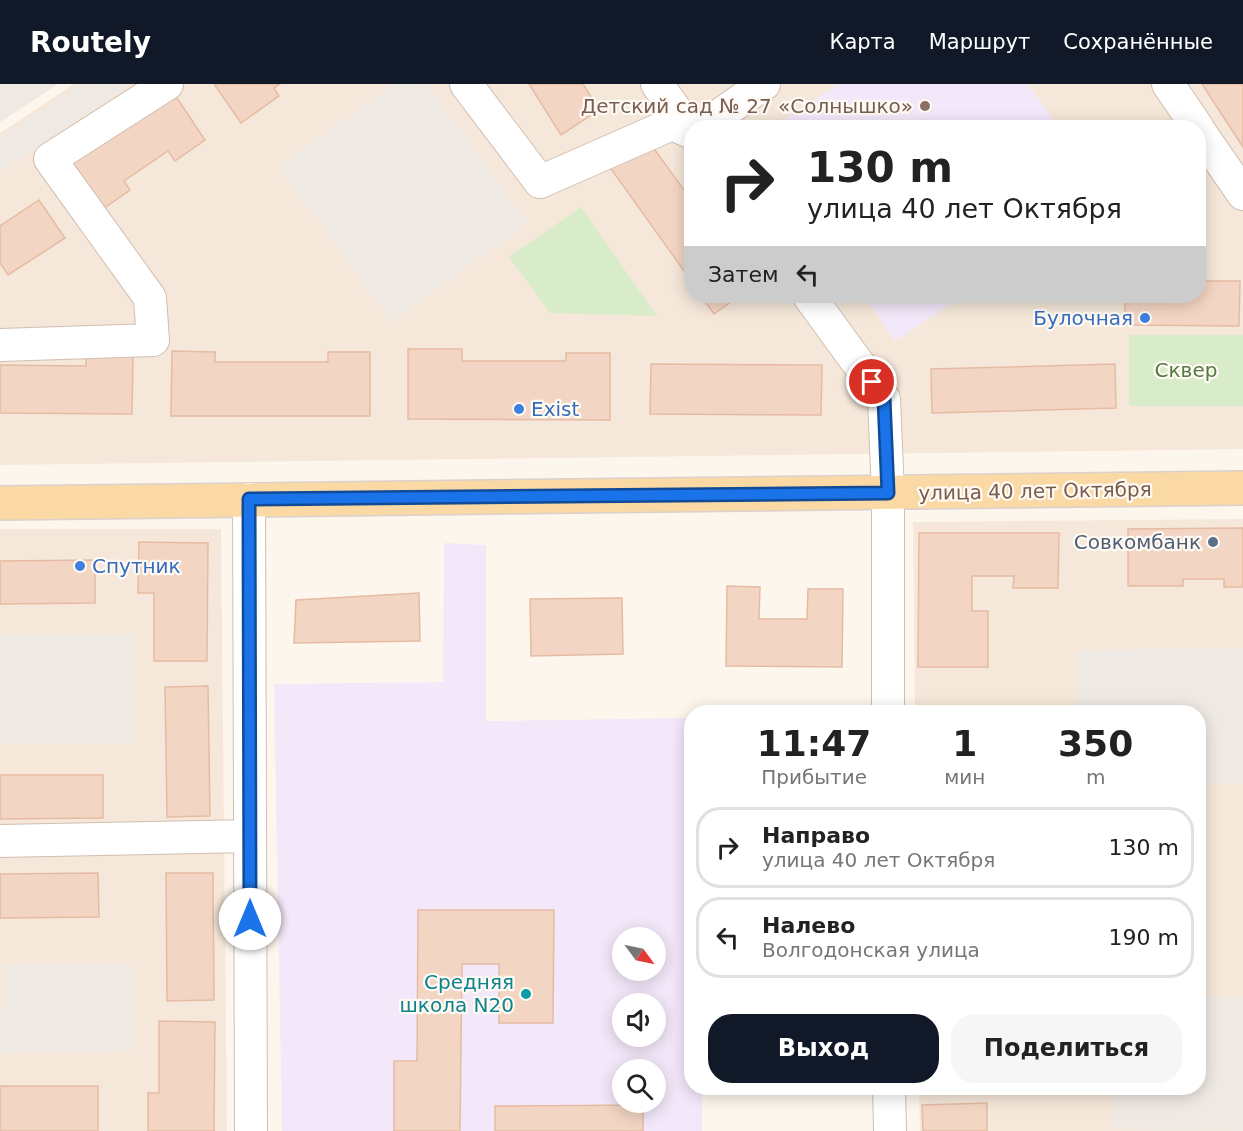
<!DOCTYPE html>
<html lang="ru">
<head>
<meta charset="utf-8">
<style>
  body { margin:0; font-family:"DejaVu Sans",sans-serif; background:#f6f6f6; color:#222; height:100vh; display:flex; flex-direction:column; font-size:22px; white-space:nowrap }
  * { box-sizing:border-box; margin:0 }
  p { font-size:20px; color:#767676 }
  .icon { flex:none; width:33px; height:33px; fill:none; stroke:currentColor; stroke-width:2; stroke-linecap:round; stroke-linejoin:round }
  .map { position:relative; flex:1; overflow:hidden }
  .details { position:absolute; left:684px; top:621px; width:522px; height:390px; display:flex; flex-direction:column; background:#fff; border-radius:24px; box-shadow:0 3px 15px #0003 }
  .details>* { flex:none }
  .hud { position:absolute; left:684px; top:36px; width:522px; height:183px; border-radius:24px; box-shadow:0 3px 15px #0003; background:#fff; color:#222; overflow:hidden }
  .needle { width:39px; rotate:123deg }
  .tools { position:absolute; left:612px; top:843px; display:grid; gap:12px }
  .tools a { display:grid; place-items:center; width:54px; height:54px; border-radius:50%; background:#fff; box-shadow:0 3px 15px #0003; font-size:30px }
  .pin { position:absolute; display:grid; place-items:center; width:51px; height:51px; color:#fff; margin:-26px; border:3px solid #fff; border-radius:50%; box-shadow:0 2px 6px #0007 }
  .me { position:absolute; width:66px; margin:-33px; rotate:0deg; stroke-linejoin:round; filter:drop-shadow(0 0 4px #0008) }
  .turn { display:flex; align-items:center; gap:21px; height:126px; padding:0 24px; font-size:27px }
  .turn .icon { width:78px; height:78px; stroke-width:2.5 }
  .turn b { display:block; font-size:42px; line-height:51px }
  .then { display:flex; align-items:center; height:57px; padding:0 24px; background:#0003; gap:12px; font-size:22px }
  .eta { display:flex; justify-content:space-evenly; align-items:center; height:102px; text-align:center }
  .eta b { font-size:36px; font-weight:700; line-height:42px }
  .action { display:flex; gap:12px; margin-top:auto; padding:12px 24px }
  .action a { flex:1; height:69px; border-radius:24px; background:#111827; color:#fff; font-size:24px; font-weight:700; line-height:69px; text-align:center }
  .action a+a { background:#f6f6f6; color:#222 }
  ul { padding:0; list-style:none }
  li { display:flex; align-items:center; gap:18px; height:81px; margin:0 12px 9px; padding:0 12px; border:3px solid #e0e0e0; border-radius:24px }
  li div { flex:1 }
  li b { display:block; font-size:22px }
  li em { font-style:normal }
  header { display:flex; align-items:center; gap:36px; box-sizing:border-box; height:84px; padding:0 30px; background:#111827; color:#fff }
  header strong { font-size:28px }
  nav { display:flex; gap:33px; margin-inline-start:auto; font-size:21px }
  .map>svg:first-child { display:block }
  .residential { fill:#f5e8da; fill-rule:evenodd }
  .industrial { fill:#efe9e4 }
  .education { fill:#f3e8fa; fill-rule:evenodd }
  .green { fill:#d8ecc9 }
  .building { fill:#f3d5c3; stroke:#e6bba3; stroke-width:1.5 }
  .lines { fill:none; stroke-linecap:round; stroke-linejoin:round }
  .minor-casing { stroke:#d1beb0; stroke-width:34 }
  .major-casing { stroke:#dad1cd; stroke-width:36 }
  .minor { stroke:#fff; stroke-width:32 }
  .major { stroke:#fbd9a5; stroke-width:33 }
  .route-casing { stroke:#114b97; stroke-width:15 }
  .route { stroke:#1a73e8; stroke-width:10 }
  .education-dot { fill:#8d6e63; stroke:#fffaf3; stroke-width:2 }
  .shop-dot { fill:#3f7fe0; stroke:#fffaf3; stroke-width:2 }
  .service-dot { fill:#5c6f8a; stroke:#fffaf3; stroke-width:2 }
  .culture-dot { fill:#0f9aa8; stroke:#fffaf3; stroke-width:2 }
  .labels { text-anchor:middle; stroke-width:4.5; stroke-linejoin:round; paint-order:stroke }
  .education-label { font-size:20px; fill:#785e54; stroke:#fffaf3; text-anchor:end }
  .shop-label { font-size:20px; fill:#366cbe; stroke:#fffaf3; text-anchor:start }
  .park-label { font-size:20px; fill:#537a41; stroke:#fffaf3 }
  .street-label { font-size:20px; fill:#7a5c4d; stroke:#fffaf3 }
  .service-label { font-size:20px; fill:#4e5e75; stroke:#fffaf3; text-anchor:end }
  .culture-label { font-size:20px; fill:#0d838f; stroke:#fffaf3; text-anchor:end }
</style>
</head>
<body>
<header>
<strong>Routely</strong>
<nav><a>Карта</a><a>Маршрут</a><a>Сохранённые</a></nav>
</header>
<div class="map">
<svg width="1243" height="1047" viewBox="0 0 1243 1047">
  <rect width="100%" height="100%" fill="#fdf6ec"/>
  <path class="residential" d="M74,0H1243V365L0,381V49ZM692,44H1198V212H692Z
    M1243,435V1047H920L919,1004H1198V628H915L913,438Z
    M0,445H221L227,1047H0Z"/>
  <path class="industrial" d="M0,0H58L0,38Z
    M82,0H131L0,88V54Z
    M394,0H427L528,139L392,238L279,83Z
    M0,550H133L132,659H0Z
    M1243,564V699L1199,700L1198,628H1076V566Z
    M132,879L133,967L0,969V921L6,920L5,881Z
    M1199,913L1243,914V1047L1113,1045L1114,1004H1198Z"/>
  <path class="education" d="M838,0H1028L1058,43H774Z
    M865,212H962L895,257Z
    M444,459L486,461V637L691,634L692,1004H702V1047H282L274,600L443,598ZM622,854H656V886H622ZM622,920H656V952H622ZM622,986H656V1018H622Z"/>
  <path class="green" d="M581,123L657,232L550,229L509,173Z
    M1129,251H1243V322H1129Z"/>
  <path class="building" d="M214,0H280L274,4L279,12L241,39Z
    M529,0H583L599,26L561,51Z
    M1202,0H1243V63Z
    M173,8L205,56L175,77L168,67L124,97L130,106L103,125L71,78Z
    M647,55L692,117V198L609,82Z
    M39,116L65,154L8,191L0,179V142Z
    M1198,197H1240L1239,242L1125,241V212H1198Z
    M701,212H739L714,230Z
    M408,265H462V277H566V269H610V336L408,335Z
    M172,267L215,268V278H328V268H370V332H171Z
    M86,269L133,270L132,330L0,329V281L86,282Z
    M651,280L822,281L821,331L650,330Z
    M1115,280L1116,324L932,329L931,285Z
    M1243,444V503H1224V495H1183V502H1128V445Z
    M919,449H1059L1058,504H1013L1014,492H972V527H988V583H918Z
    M139,458L208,459L207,577H154V509H138Z
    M95,476V519L0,520V477Z
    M727,502L760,503L759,535H807L808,505H843L842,583L726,582Z
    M419,509L420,557L294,559L296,516Z
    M622,514L623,570L531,572L530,515Z
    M208,602L210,732L167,733L165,603Z
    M0,691H103V734L0,735Z
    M98,789L99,833L0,834V790Z
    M166,789H213L214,916L167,917Z
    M418,826H554L553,939H499V880H462L460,1047H394V977H417Z
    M159,937L215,938L214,1047H148V1009H159Z
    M0,1002H98V1047H0Z
    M987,1019V1047H923L922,1021Z
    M643,1021V1047H495V1022Z"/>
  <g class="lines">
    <defs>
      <path id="minor" d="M466,0L540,98L672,40L692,49
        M657,0L692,49
        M1168,0L1198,44
        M701,44L764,0
        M1198,45L1243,110
        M809,212L884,315L888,409V628
        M0,261L153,256L150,214L50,75L167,0
        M249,415L251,1047
        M0,757L250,752
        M889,1004L890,1047"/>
      <path id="major" d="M0,419L1243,404"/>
    </defs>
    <use href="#minor" class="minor-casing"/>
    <use href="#major" class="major-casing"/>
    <use href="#minor" class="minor"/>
    <use href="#major" class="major"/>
  </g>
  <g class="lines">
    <defs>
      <path id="route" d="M250,835L249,415L888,409L884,315L872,298"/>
    </defs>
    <use href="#route" class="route-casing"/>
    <use href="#route" class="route"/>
  </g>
  <circle class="education-dot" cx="925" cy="22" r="6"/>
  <g class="shop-dot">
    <circle cx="1145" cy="234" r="6"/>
    <circle cx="519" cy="325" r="6"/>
    <circle cx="80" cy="482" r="6"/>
  </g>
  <circle class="service-dot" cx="1213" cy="458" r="6"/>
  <circle class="culture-dot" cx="526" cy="910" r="6"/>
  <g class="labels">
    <g class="education-label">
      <text x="913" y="29">Детский сад № 27 «Солнышко»</text>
    </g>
    <g class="shop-label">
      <text x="1133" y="241" text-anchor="end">Булочная</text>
      <text x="531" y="332">Exist</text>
      <text x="92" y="489">Спутник</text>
    </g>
    <g class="park-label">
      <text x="1186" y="293">Сквер</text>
    </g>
    <g class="street-label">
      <text transform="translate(1035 407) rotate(-1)" y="7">улица 40 лет Октября</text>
    </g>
    <g class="service-label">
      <text x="1201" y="465">Совкомбанк</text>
    </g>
    <g class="culture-label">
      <text x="514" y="905">Средняя<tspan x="514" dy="23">школа N20</tspan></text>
    </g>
  </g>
</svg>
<div class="tools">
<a><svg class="needle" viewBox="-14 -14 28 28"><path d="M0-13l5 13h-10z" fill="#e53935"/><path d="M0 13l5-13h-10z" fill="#767676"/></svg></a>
<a><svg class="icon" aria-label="sound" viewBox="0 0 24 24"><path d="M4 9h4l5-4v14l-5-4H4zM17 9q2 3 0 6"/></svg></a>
<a><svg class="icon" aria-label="search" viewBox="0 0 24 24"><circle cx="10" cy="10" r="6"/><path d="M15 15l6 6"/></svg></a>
</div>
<div class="pin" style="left:872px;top:298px;background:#d93025"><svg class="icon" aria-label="arrive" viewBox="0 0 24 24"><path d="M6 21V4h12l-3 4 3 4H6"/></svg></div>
<svg class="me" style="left:250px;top:835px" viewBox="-20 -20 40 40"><circle r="19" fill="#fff"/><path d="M0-13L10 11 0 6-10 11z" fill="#1a73e8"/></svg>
<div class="hud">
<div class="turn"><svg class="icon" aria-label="right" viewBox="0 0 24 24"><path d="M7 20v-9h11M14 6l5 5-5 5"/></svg><div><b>130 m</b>улица 40 лет Октября</div></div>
<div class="then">Затем<svg class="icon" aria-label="left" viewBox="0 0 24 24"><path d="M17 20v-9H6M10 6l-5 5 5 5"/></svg></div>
</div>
<section class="details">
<div class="eta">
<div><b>11:47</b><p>Прибытие</p></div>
<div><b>1</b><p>мин</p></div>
<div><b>350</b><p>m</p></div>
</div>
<ul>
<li><svg class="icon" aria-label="right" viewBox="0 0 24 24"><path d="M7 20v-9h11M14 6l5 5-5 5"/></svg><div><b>Направо</b><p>улица 40 лет Октября</p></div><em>130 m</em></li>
<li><svg class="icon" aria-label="left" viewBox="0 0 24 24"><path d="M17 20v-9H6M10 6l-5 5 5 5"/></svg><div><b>Налево</b><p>Волгодонская улица</p></div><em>190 m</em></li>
</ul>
<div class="action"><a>Выход</a><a>Поделиться</a></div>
</section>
</div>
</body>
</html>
